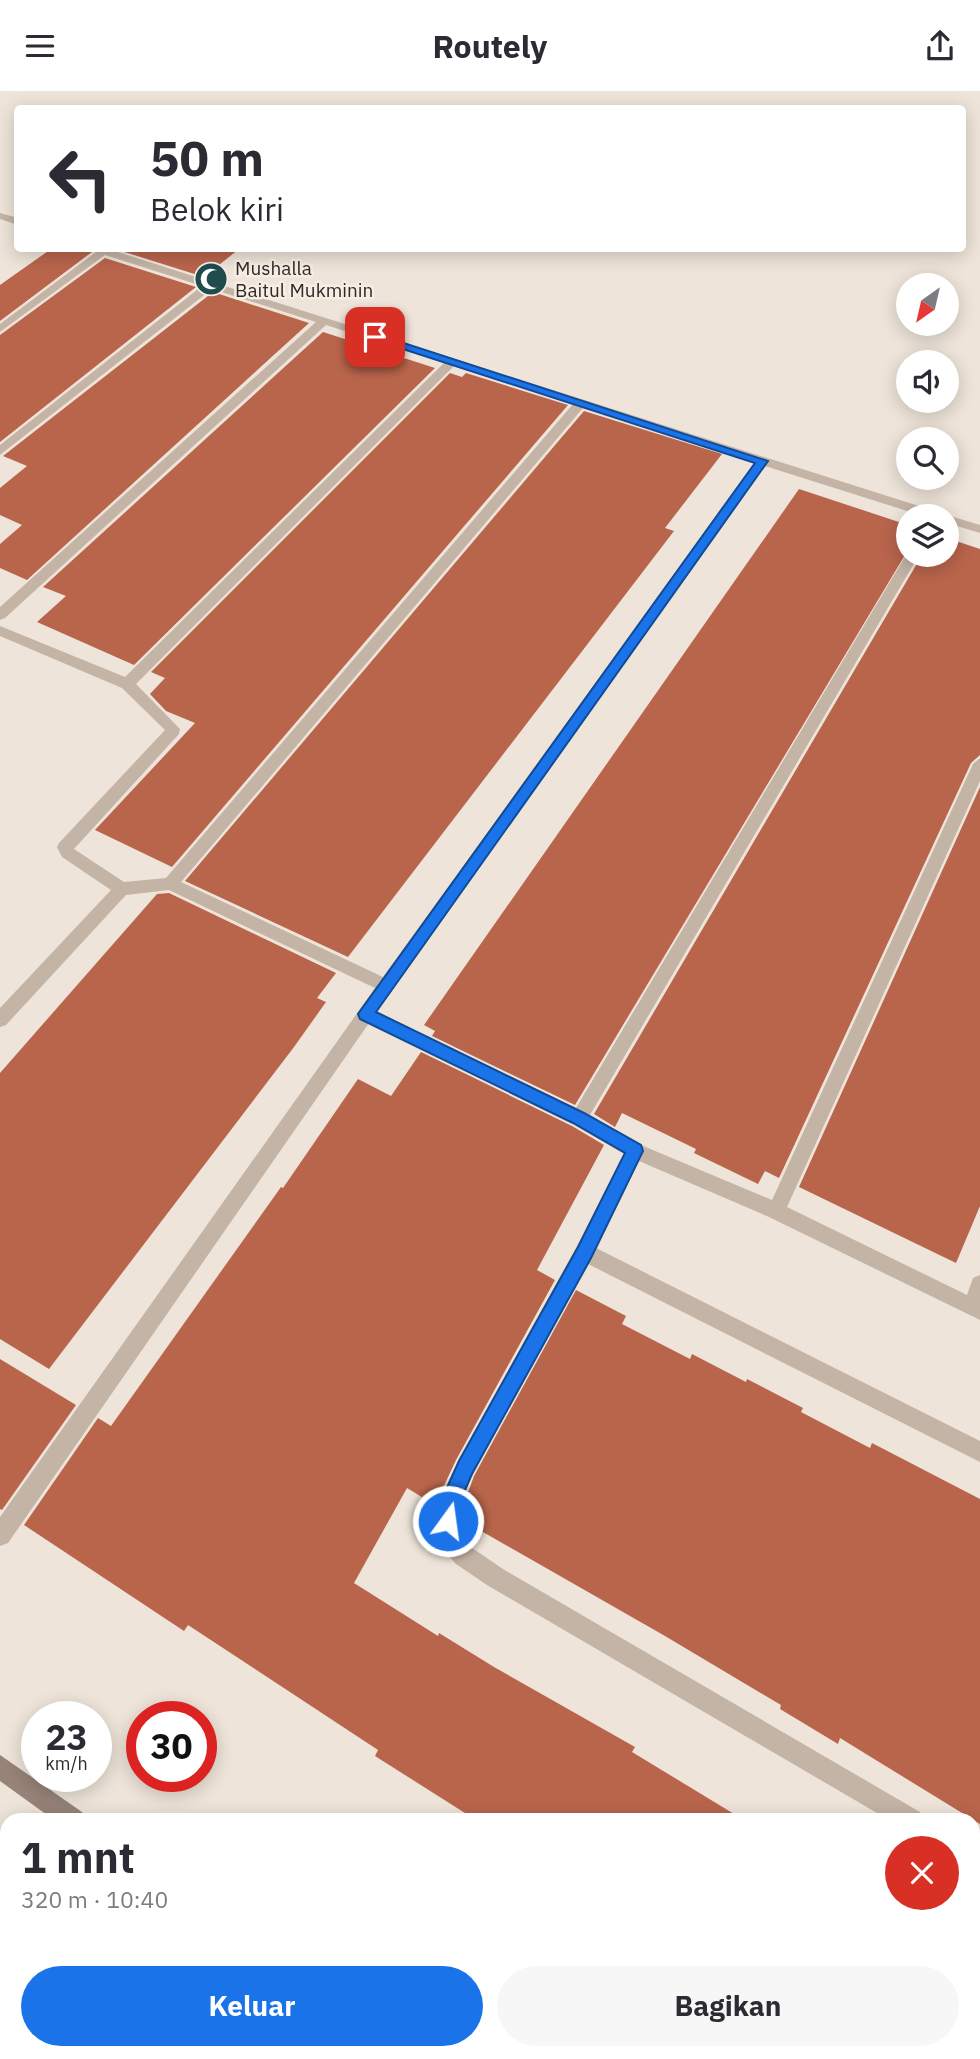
<!DOCTYPE html>
<html lang="id">
<head>
<meta charset="utf-8">
<style>
  body { margin:0; font-family:"IBM Plex Sans",sans-serif; background:#f7f7f7; color:#2b2b33; height:100vh; display:flex; flex-direction:column; font-size:26px; white-space:nowrap }
  * { box-sizing:border-box; margin:0 }
  p { font-size:23px; color:#7c7c81 }
  .icon { flex:none; width:38px; height:38px; fill:none; stroke:currentColor; stroke-width:2; stroke-linecap:round; stroke-linejoin:round }
  .map { position:relative; flex:1; overflow:hidden }
  .sheet { position:absolute; left:0px; top:1722px; width:980px; height:247px; display:flex; flex-direction:column; background:#fff; border-radius:21px 21px 0 0; box-shadow:0 4px 18px #0003 }
  .sheet>* { flex:none }
  .top-card { position:absolute; left:14px; top:14px; width:952px; height:147px; border-radius:7px; box-shadow:0 4px 18px #0003; background:#fff; color:#2b2b33; overflow:hidden }
  .needle { width:46px; rotate:214deg }
  .buttons { position:absolute; left:896px; top:182px; display:grid; gap:14px }
  .buttons a { display:grid; place-items:center; width:63px; height:63px; border-radius:50%; background:#fff; box-shadow:0 4px 18px #0003; font-size:35px }
  .speed { position:absolute; left:21px; top:1610px; display:flex; gap:14px; font-size:35px; font-weight:700; text-align:center }
  .speed>* { display:grid; place-content:center; width:91px; height:91px; border-radius:50%; background:#fff; box-shadow:0 4px 18px #0003; line-height:1 }
  .speed small { font-size:18px; font-weight:400 }
  .speed .limit { border:10px solid #d22; background:#fff; color:#111 }
  .pin { position:absolute; display:grid; place-items:center; width:60px; height:60px; color:#fff; margin:-30px; border-radius:14px; box-shadow:0 4px 10px #0006 }
  .me { position:absolute; width:77px; margin:-38px; rotate:14deg; stroke-linejoin:round; filter:drop-shadow(0 0 5px #0008) }
  .turn { display:flex; align-items:center; gap:24px; height:147px; padding:0 21px; font-size:32px }
  .turn .icon { width:91px; height:91px; stroke-width:2.5 }
  .turn b { display:block; font-size:49px; line-height:60px }
  .round { display:grid; place-items:center; flex:none; width:74px; height:74px; border-radius:37px; background:#f7f7f7 }
  .head { display:flex; align-items:center; justify-content:space-between; height:119px; padding:0 21px }
  h1 { font-size:42px; font-weight:700; line-height:52px }
  .button { display:flex; gap:14px; margin-top:auto; padding:14px 21px }
  .button a { flex:1; height:80px; border-radius:42px; background:#1a73e8; color:#fff; font-size:28px; font-weight:700; line-height:80px; text-align:center }
  .button a+a { background:#f7f7f7; color:#2b2b33 }
  header { display:flex; justify-content:space-between; align-items:center; height:91px; padding:0 21px; background:#fff; font-size:32px; font-weight:700 }
  .map>svg:first-child { display:block }
  .building { fill:#b9654c }
  .lines { fill:none; stroke-linecap:round; stroke-linejoin:round }
  .street { fill:#c4b4a6; fill-rule:evenodd }
  .secondary { fill:#978378; fill-rule:evenodd }
  .route { fill:#1a73e8; stroke:#114b97; stroke-width:2 }
  .labels { text-anchor:middle; stroke-width:5; stroke-linejoin:round; paint-order:stroke }
  .far-poi-label { font-size:19px; fill:#312926; stroke:#f6eee4; text-anchor:start }
</style>
</head>
<body>
<header><svg class="icon" aria-label="menu" viewBox="0 0 24 24"><path d="M4 6h16M4 12h16M4 18h16"/></svg>Routely<svg class="icon" aria-label="share" viewBox="0 0 24 24"><path d="M12 15V3M7 8l5-5 5 5M5 13v7h14v-7"/></svg></header>
<div class="map">
<svg width="980" height="1968" viewBox="0 0 980 1968">
  <rect width="100%" height="100%" fill="#eee4d9"/>
  <path class="building" d="M51,158H90L92,161L0,230V194Z
    M115,158H239L204,186Z
    M105,167L196,196L0,351V244Z
    M213,201L309,232L27,489L0,477V453L22,434L0,424V397L27,375L3,365Z
    M323,241L435,277L134,574L37,531L66,505L43,496Z
    M450,282L462,286L466,282L568,314L172,776L95,739L195,632L166,620L150,603L165,587L151,581Z
    M584,320L722,363L665,437L674,440L348,866L185,790Z
    M799,398L908,434V459L575,1014L432,945L435,940L424,934Z
    M947,447L980,458V664L971,672L779,1087L765,1080L758,1093L694,1062L696,1058L622,1022L615,1036L594,1023L922,464H947Z
    M980,696V1115L956,1172L799,1096Z
    M169,802L336,882L317,907L326,911L294,956L49,1278L0,1248V982L157,803Z
    M421,961L572,1035L604,1054L537,1179L555,1189L456,1369L435,1414L407,1397L354,1492L438,1545L439,1542L494,1576L635,1656L632,1661L744,1729H476L375,1665L378,1659L255,1578L188,1534L184,1540L24,1434L98,1327L111,1335L281,1096L283,1097L358,988L391,1005Z
    M576,1199L626,1225L622,1233L690,1268L692,1263L746,1291L747,1288L803,1317L801,1321L870,1357L872,1352L980,1408V1733L840,1647L838,1653L780,1618L781,1614L665,1545L462,1429L463,1415L474,1385Z
    M0,1268L76,1314L2,1419L0,1418Z"/>
  <g class="lines">
    <path class="street" d="M0,122L18,127V134L0,128Z
      M92,158H108L941,422L942,425H923L765,375L377,921L576,1017L906,464L908,461V464H919L590,1024L641,1054L772,1109L973,673L980,667V690L787,1116L967,1204L973,1187L980,1184V1229L769,1126L639,1070L596,1157L980,1350V1371L588,1173L472,1384L460,1414L459,1443L472,1457L503,1478L920,1721L924,1729H889L487,1494L456,1473L440,1455L437,1447L438,1414L458,1370L577,1155L624,1063L573,1033L369,932L8,1452L0,1455V1426L375,897L169,799L126,804L6,934L0,936V917L111,799L62,766L57,756L59,752L165,639L122,597L0,545V535L125,586L444,272L326,234L5,527L0,529V516L316,231L212,198L0,364V354L202,195L105,164L0,241V233L96,161ZM454,275L573,313L166,787L124,791L74,758L179,643L180,638L136,593ZM583,317L755,371L383,886L181,791Z
      M947,424L980,434V442L947,432V425H942Z
      M973,1753L980,1756V1781L973,1778Z"/>
    <path class="secondary" d="M0,1664L82,1721L86,1729H54L0,1690Z
      M0,1859L7,1861V1889L0,1887Z
      M107,1962H138L141,1968H110Z
      M386,1962H418L421,1968H389Z"/>
  </g>
  <path class="route" d="M372,244H379L768,370L376,921L584,1022L641,1054L643,1060L591,1167L472,1383L458,1415L455,1437L448,1440L441,1437L439,1430V1414L459,1370L578,1156L625,1062L573,1032L360,928L358,923L755,372L372,248Z"/>
  <defs>
    <symbol id="mosque-disc" viewBox="-11 -11 22 22"><circle r="9.5" fill="#204c4e" stroke="#f6eee4"/><path d="M3.5-4.9A6 6 0 1 0 3.5 4.9A5 5 0 1 1 3.5-4.9Z" fill="#fff"/></symbol>
  </defs>
  <g fill-rule="evenodd">
    <use href="#mosque-disc" x="192" y="169" width="38" height="38"/>
  </g>
  <g class="labels">
    <g class="far-poi-label">
      <text x="235" y="184">Mushalla<tspan x="235" dy="22">Baitul Mukminin</tspan></text>
    </g>
  </g>
</svg>
<div class="buttons">
<a><svg class="needle" viewBox="-14 -14 28 28"><path d="M0-13l5 13h-10z" fill="#e53935"/><path d="M0 13l5-13h-10z" fill="#7c7c81"/></svg></a>
<a><svg class="icon" aria-label="sound" viewBox="0 0 24 24"><path d="M4 9h4l5-4v14l-5-4H4zM17 9q2 3 0 6"/></svg></a>
<a><svg class="icon" aria-label="search" viewBox="0 0 24 24"><circle cx="10" cy="10" r="6"/><path d="M15 15l6 6"/></svg></a>
<a><svg class="icon" aria-label="layers" viewBox="0 0 24 24"><path d="M12 4l9 5-9 5-9-5zM3 14l9 5 9-5"/></svg></a>
</div>
<div class="speed"><div>23<small>km/h</small></div><div class="limit">30</div></div>
<div class="pin" style="left:375px;top:246px;background:#d93025"><svg class="icon" aria-label="arrive" viewBox="0 0 24 24"><path d="M6 21V4h12l-3 4 3 4H6"/></svg></div>
<svg class="me" style="left:448px;top:1430px" viewBox="-20 -20 40 40"><circle r="17" fill="#1a73e8" stroke="#fff" stroke-width="3"/><path d="M0-11L8 9 0 5-8 9z" fill="#fff"/></svg>
<div class="top-card">
<div class="turn"><svg class="icon" aria-label="left" viewBox="0 0 24 24"><path d="M17 20v-9H6M10 6l-5 5 5 5"/></svg><div><b>50 m</b>Belok kiri</div></div>
</div>
<section class="sheet">
<div class="head"><div><h1>1 mnt</h1><p>320 m · 10:40</p></div><a class="round" style="background:#d93025;color:#fff"><svg class="icon" aria-label="close" viewBox="0 0 24 24"><path d="M6 6l12 12M18 6L6 18"/></svg></a></div>
<div class="button"><a>Keluar</a><a>Bagikan</a></div>
</section>
</div>
</body>
</html>
